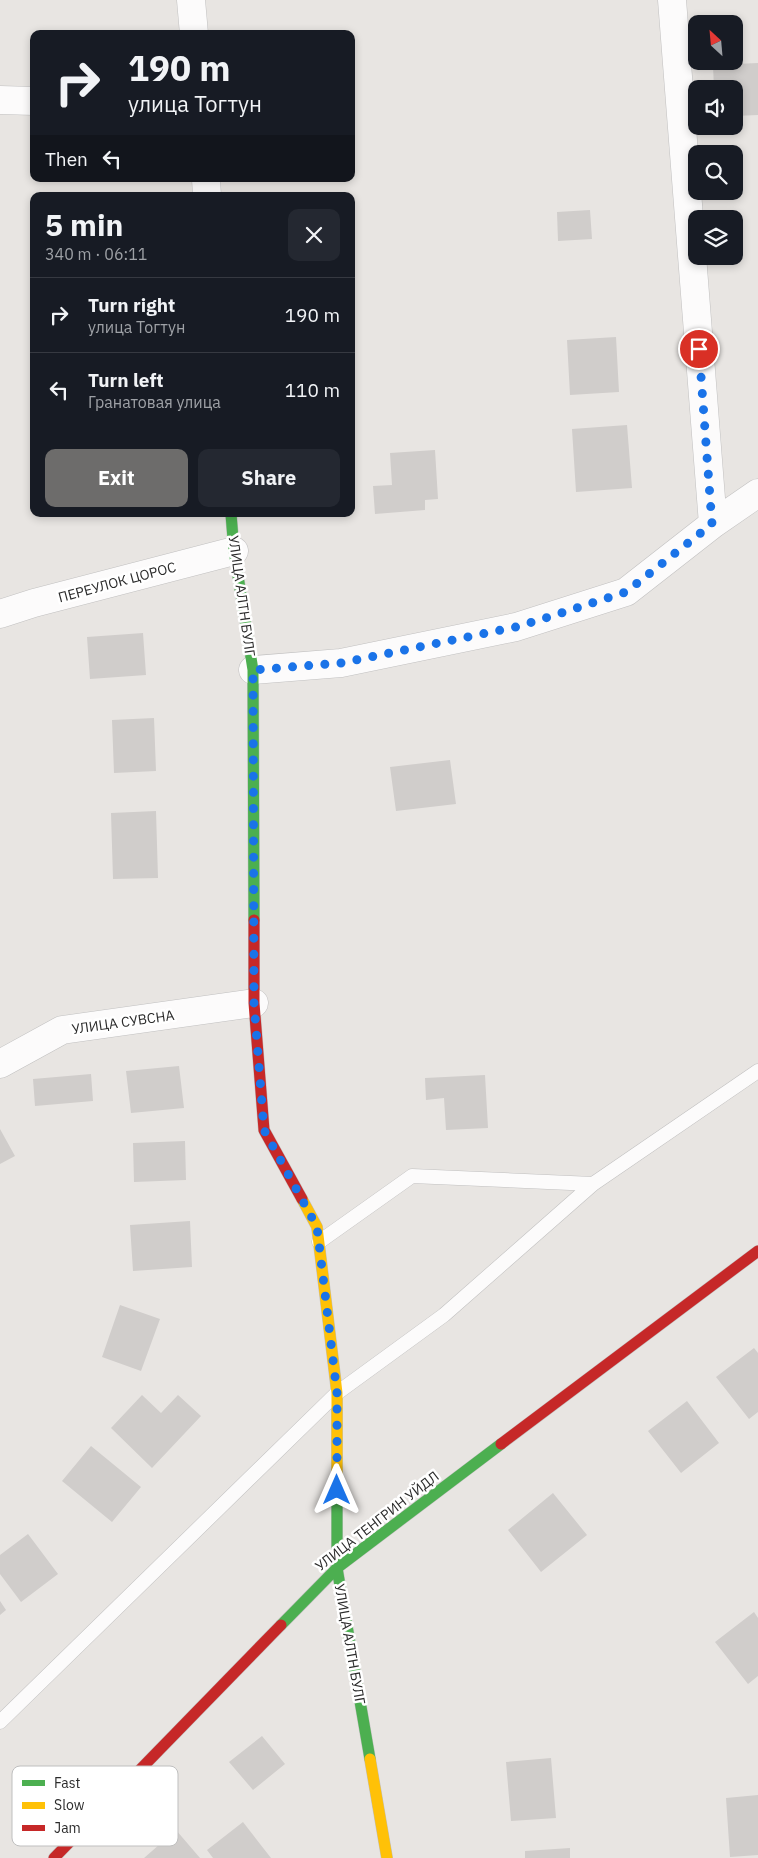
<!DOCTYPE html>
<html lang="en">
<head>
<meta charset="utf-8">
<style>
  body { margin:0; font-family:"IBM Plex Sans",sans-serif; background:#242831; color:#f1f3f6; height:100vh; display:flex; flex-direction:column; font-size:19px; white-space:nowrap }
  * { box-sizing:border-box; margin:0 }
  p { font-size:16px; color:#9ea1a6 }
  .icon { flex:none; width:28px; height:28px; fill:none; stroke:currentColor; stroke-width:2; stroke-linecap:round; stroke-linejoin:round }
  .map { position:relative; flex:1; overflow:hidden }
  .sheet { position:absolute; left:30px; top:192px; width:325px; height:325px; display:flex; flex-direction:column; background:#171b24; border-radius:10px; box-shadow:0 2px 8px #0003 }
  .sheet>* { flex:none }
  .top-card { position:absolute; left:30px; top:30px; width:325px; height:152px; border-radius:10px; box-shadow:0 2px 8px #0003; background:#171b24; color:#f1f3f6; overflow:hidden }
  .needle { width:32px; rotate:334deg }
  .tools { position:absolute; left:688px; top:15px; display:grid; gap:10px }
  .tools a { display:grid; place-items:center; width:55px; height:55px; border-radius:10px; background:#171b24; box-shadow:0 2px 8px #0003; font-size:25px }
  .pin { position:absolute; display:grid; place-items:center; width:42px; height:42px; color:#fff; margin:-21px; border:2px solid #fff; border-radius:50%; box-shadow:0 1px 5px #0007 }
  .me { position:absolute; width:55px; margin:-28px; rotate:0deg; stroke-linejoin:round; filter:drop-shadow(0 0 4px #0008) }
  .turn { display:flex; align-items:center; gap:18px; height:105px; padding:0 15px; font-size:22px }
  .turn .icon { width:65px; height:65px; stroke-width:2.5 }
  .turn b { display:block; font-size:35px; line-height:42px }
  .then { display:flex; align-items:center; height:48px; padding:0 15px; background:#0003; gap:10px; font-size:19px }
  .round { display:grid; place-items:center; flex:none; width:52px; height:52px; border-radius:10px; background:#242831 }
  .overview { display:flex; align-items:center; justify-content:space-between; height:85px; padding:0 15px }
  h1 { font-size:30px; font-weight:700; line-height:38px }
  .action { display:flex; gap:10px; margin-top:auto; padding:10px 15px }
  .action a { flex:1; height:58px; border-radius:10px; background:#6d6c6b; color:#fff; font-size:20px; font-weight:700; line-height:58px; text-align:center }
  .action a+a { background:#242831; color:#f1f3f6 }
  ul { padding:0; list-style:none }
  li { display:flex; align-items:center; gap:15px; height:75px; padding:0 15px; border-top:1px solid #363941 }
  li div { flex:1 }
  li b { display:block; font-size:19px }
  li em { font-style:normal }
  .map>svg:first-child { display:block }
  .building { fill:#d0cdcb }
  .lines { fill:none; stroke-linecap:round; stroke-linejoin:round }
  .lane-casing { stroke:#c1c0c0; stroke-width:15 }
  .street-casing { stroke:#c1c0c0; stroke-width:29 }
  .fast-casing { stroke:#c1c0c0; stroke-width:12 }
  .slow-casing { stroke:#c1c0c0; stroke-width:12 }
  .jam-casing { stroke:#c1c0c0; stroke-width:12 }
  .lane { stroke:#fcfbfb; stroke-width:14 }
  .street { stroke:#fcfbfb; stroke-width:28 }
  .fast { stroke:#4caf50; stroke-width:11 }
  .slow { stroke:#ffc107; stroke-width:11 }
  .jam { stroke:#c62828; stroke-width:11 }
  .route { stroke:#1a73e8; stroke-width:9; stroke-dasharray:0 16.2 }
  .labels { text-anchor:middle; stroke-width:5; stroke-linejoin:round; paint-order:stroke }
  .street-label { font-size:14px; fill:#2b2b2b; stroke:#fff }
  .key { fill:#fff; stroke:#bfbfbf; stroke-width:1 }
  .key-label { font-size:14px; fill:#2b2b2b }
</style>
</head>
<body>
<div class="map">
<svg width="758" height="1858" viewBox="0 0 758 1858">
  <rect width="100%" height="100%" fill="#e8e5e2"/>
  <path class="building" d="M758,63V115L734,116V89H714L713,65Z
    M590,210L592,239L558,241L557,212Z
    M616,337L619,392L570,395L567,340Z
    M627,425L632,488L576,492L572,429Z
    M435,450L438,499L425,500V510L375,514L373,486L392,485L390,453Z
    M143,633L146,675L90,679L87,637Z
    M154,718L156,771L114,773L112,720Z
    M450,760L456,804L396,811L390,767Z
    M156,811L158,878L113,879L111,813Z
    M179,1066L184,1108L131,1113L126,1071Z
    M91,1074L93,1101L35,1106L33,1079Z
    M485,1075L488,1128L446,1130L444,1098L426,1100L425,1078Z
    M0,1129L15,1156L0,1164Z
    M185,1141L186,1180L134,1182L133,1143Z
    M190,1221L192,1267L133,1271L130,1225Z
    M120,1305L160,1319L141,1371L102,1357Z
    M754,1348L758,1353V1412L749,1419L716,1377Z
    M142,1395L161,1413L178,1395L201,1416L152,1468L111,1428Z
    M687,1401L719,1443L681,1473L648,1431Z
    M91,1446L141,1487L112,1522L62,1481Z
    M553,1493L587,1535L541,1572L508,1530Z
    M28,1534L58,1574L21,1602L0,1574V1555Z
    M0,1601L6,1610L0,1615Z
    M754,1612L758,1618V1676L748,1684L715,1642Z
    M262,1736L285,1764L253,1790L229,1762Z
    M551,1758L556,1818L511,1821L506,1762Z
    M758,1795V1855L730,1857L726,1798Z
    M243,1822L271,1858H213L207,1850Z
    M176,1830L200,1858H144Z
    M570,1848V1858H525V1851Z"/>
  <g class="lines">
    <defs>
      <path id="lane" d="M319,1242L412,1176L593,1184
        M0,1722L337,1393L444,1315L593,1184L758,1071"/>
      <path id="street" d="M191,0L194,34
        M672,0L713,524
        M0,100L34,101
        M206,179L207,196
        M0,614L34,603L234,551
        M253,670L341,663L516,627L626,592L713,524L758,493
        M0,1064L62,1030L254,1003"/>
      <path id="fast" d="M231,514L234,551L253,670L254,920
        M337,1486V1568L370,1759
        M281,1625L337,1568L501,1444"/>
      <path id="slow" d="M302,1199L317,1227L337,1393V1486
        M370,1759L387,1858"/>
      <path id="jam" d="M254,920V1003L264,1130L302,1199
        M501,1444L758,1251
        M54,1858L281,1625"/>
    </defs>
    <use href="#lane" class="lane-casing"/>
    <use href="#street" class="street-casing"/>
    <use href="#fast" class="fast-casing"/>
    <use href="#slow" class="slow-casing"/>
    <use href="#jam" class="jam-casing"/>
    <use href="#lane" class="lane"/>
    <use href="#street" class="street"/>
    <use href="#fast" class="fast"/>
    <use href="#slow" class="slow"/>
    <use href="#jam" class="jam"/>
  </g>
  <g class="lines">
    <path class="route" d="M337,1490V1393L317,1227L264,1130L254,1003L253,670L341,663L516,627L552,616L626,592L712,524L699,349"/>
  </g>
  <g class="labels">
    <g class="street-label">
      <text transform="translate(117 582) rotate(-15)" y="5">ПЕРЕУЛОК ЦОРОС</text>
      <text transform="translate(242 596) rotate(82)" y="5">УЛИЦА АЛТН БУЛГ</text>
      <text transform="translate(123 1022) rotate(-8)" y="5">УЛИЦА СУВСНА</text>
      <text transform="translate(377 1521) rotate(-38)" y="5">УЛИЦА ТЕНГРИН УЙДЛ</text>
      <text transform="translate(350 1644) rotate(80)" y="5">УЛИЦА АЛТН БУЛГ</text>
    </g>
  </g>
  <rect x="12" y="1766" width="166" height="80" rx="8" class="key"/>
  <rect x="22" y="1780" width="23" height="6" fill="#4caf50"/>
  <rect x="22" y="1802" width="23" height="7" fill="#ffc107"/>
  <rect x="22" y="1825" width="23" height="6" fill="#c62828"/>
  <g class="key-label">
    <text x="54" y="1788">Fast</text>
    <text x="54" y="1810">Slow</text>
    <text x="54" y="1833">Jam</text>
  </g>
</svg>
<div class="tools">
<a><svg class="needle" viewBox="-14 -14 28 28"><path d="M0-13l5 13h-10z" fill="#e53935"/><path d="M0 13l5-13h-10z" fill="#9ea1a6"/></svg></a>
<a><svg class="icon" aria-label="sound" viewBox="0 0 24 24"><path d="M4 9h4l5-4v14l-5-4H4zM17 9q2 3 0 6"/></svg></a>
<a><svg class="icon" aria-label="search" viewBox="0 0 24 24"><circle cx="10" cy="10" r="6"/><path d="M15 15l6 6"/></svg></a>
<a><svg class="icon" aria-label="layers" viewBox="0 0 24 24"><path d="M12 4l9 5-9 5-9-5zM3 14l9 5 9-5"/></svg></a>
</div>
<div class="pin" style="left:699px;top:349px;background:#d93025"><svg class="icon" aria-label="arrive" viewBox="0 0 24 24"><path d="M6 21V4h12l-3 4 3 4H6"/></svg></div>
<svg class="me" style="left:337px;top:1490px" viewBox="-20 -20 40 40"><path d="M0-17L14 15 0 8-14 15z" fill="#1a73e8" stroke="#fff" stroke-width="4"/></svg>
<div class="top-card">
<div class="turn"><svg class="icon" aria-label="right" viewBox="0 0 24 24"><path d="M7 20v-9h11M14 6l5 5-5 5"/></svg><div><b>190 m</b>улица Тогтун</div></div>
<div class="then">Then<svg class="icon" aria-label="left" viewBox="0 0 24 24"><path d="M17 20v-9H6M10 6l-5 5 5 5"/></svg></div>
</div>
<section class="sheet">
<div class="overview"><div><h1>5 min</h1><p>340 m · 06:11</p></div><a class="round"><svg class="icon" aria-label="close" viewBox="0 0 24 24"><path d="M6 6l12 12M18 6L6 18"/></svg></a></div>
<ul>
<li><svg class="icon" aria-label="right" viewBox="0 0 24 24"><path d="M7 20v-9h11M14 6l5 5-5 5"/></svg><div><b>Turn right</b><p>улица Тогтун</p></div><em>190 m</em></li>
<li><svg class="icon" aria-label="left" viewBox="0 0 24 24"><path d="M17 20v-9H6M10 6l-5 5 5 5"/></svg><div><b>Turn left</b><p>Гранатовая улица</p></div><em>110 m</em></li>
</ul>
<div class="action"><a>Exit</a><a>Share</a></div>
</section>
</div>
</body>
</html>
